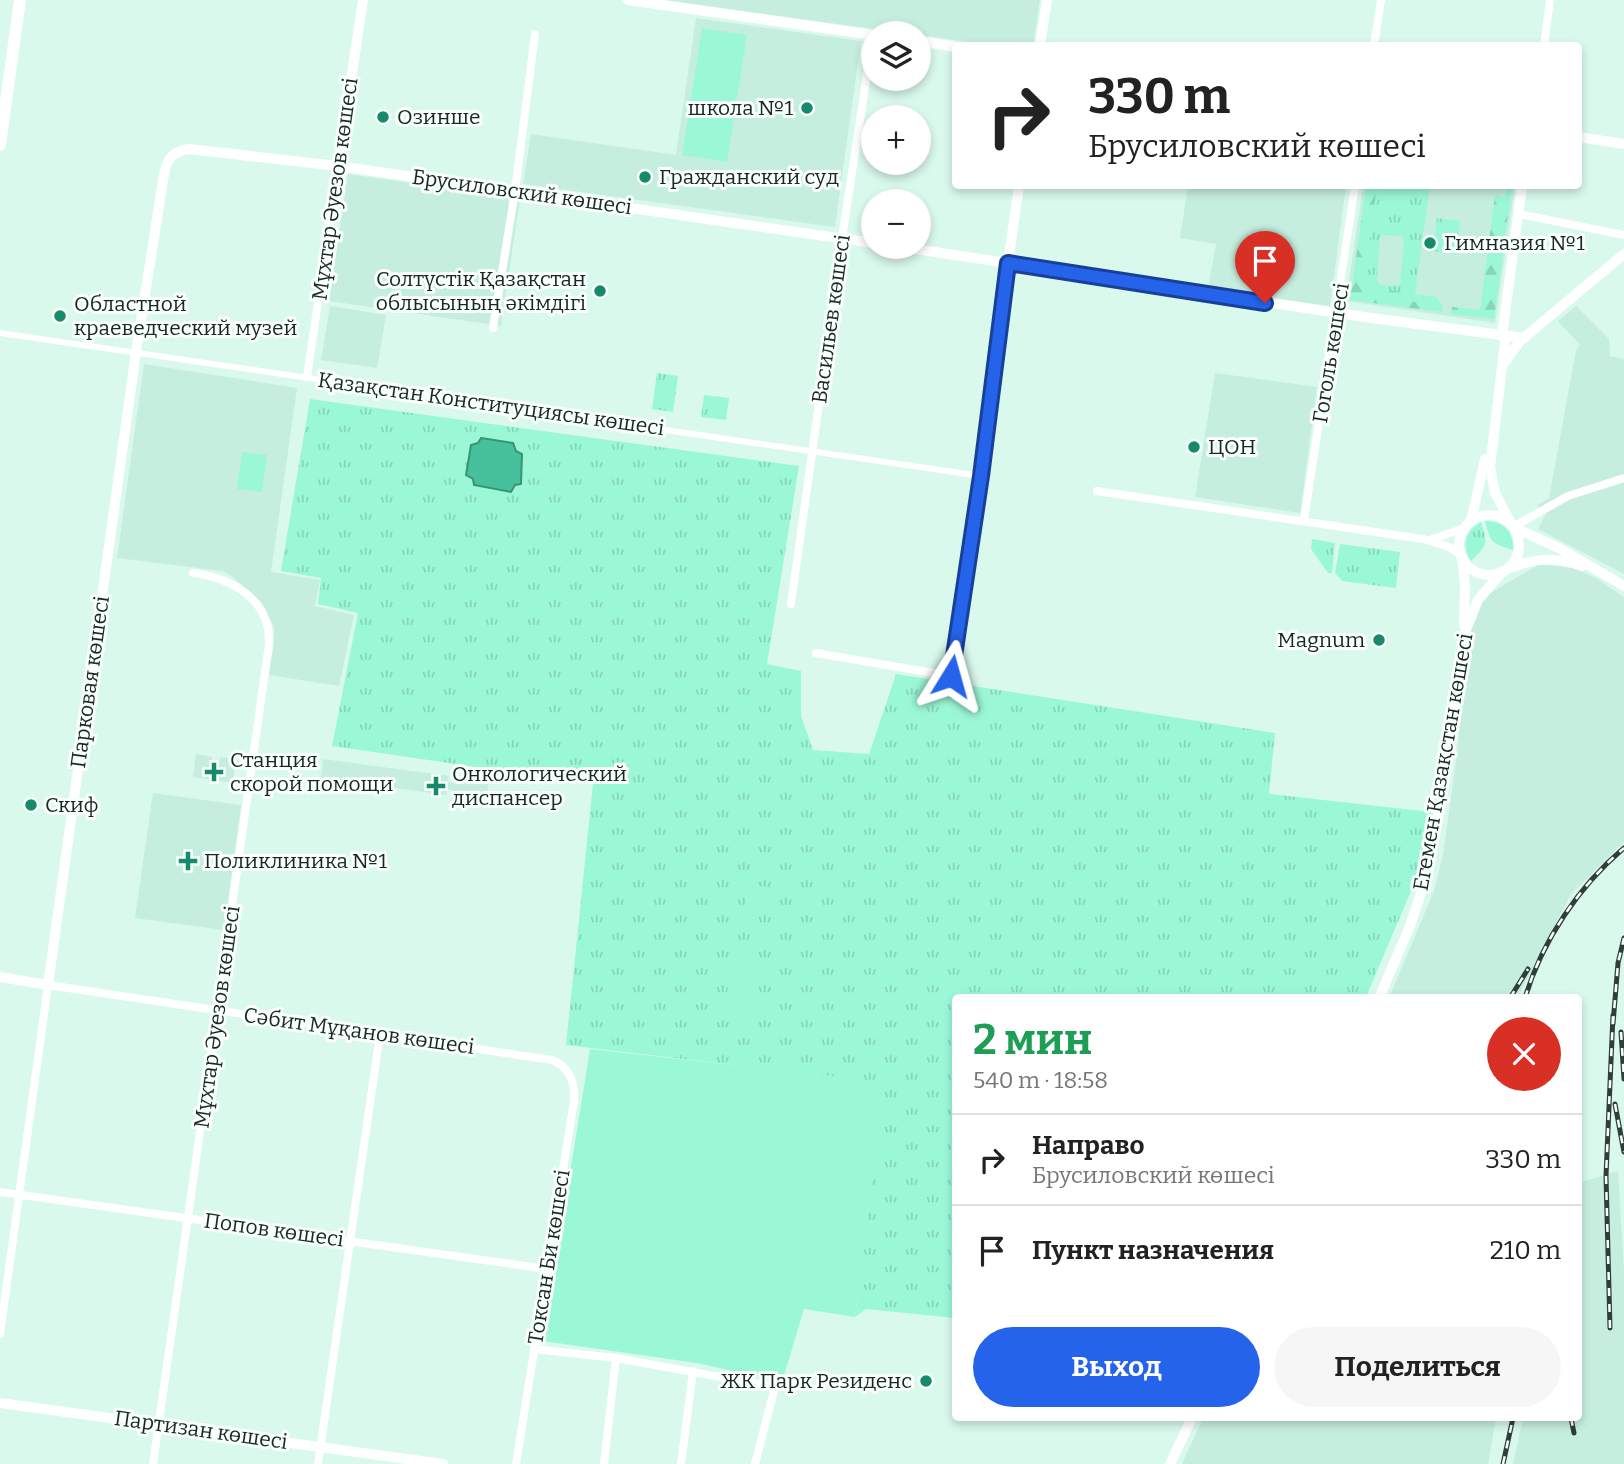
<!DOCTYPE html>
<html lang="ru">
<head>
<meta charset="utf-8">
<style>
  body { margin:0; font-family:Bitter,serif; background:#f6f6f6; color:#222; height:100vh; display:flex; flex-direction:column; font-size:26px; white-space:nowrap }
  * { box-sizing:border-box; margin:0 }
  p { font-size:23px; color:#767676 }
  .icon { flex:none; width:38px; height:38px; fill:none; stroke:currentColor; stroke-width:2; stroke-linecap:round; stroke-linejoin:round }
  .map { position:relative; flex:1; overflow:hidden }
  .panel { position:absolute; left:952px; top:994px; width:630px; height:427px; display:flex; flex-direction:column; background:#fff; border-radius:7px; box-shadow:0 4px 10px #0003 }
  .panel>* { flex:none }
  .banner { position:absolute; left:952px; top:42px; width:630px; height:147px; border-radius:7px; box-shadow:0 4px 10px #0003; background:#fff; color:#222; overflow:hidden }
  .fabs { position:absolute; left:861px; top:21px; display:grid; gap:14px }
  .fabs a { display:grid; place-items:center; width:70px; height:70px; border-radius:50%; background:#fff; box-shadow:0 4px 10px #0003; font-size:35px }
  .pin { position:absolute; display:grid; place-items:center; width:60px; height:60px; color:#fff; margin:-72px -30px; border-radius:50% 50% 50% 0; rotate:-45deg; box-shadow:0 0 7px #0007 }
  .pin .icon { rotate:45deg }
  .me { position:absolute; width:77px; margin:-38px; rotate:8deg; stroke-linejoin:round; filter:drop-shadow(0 0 5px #0008) }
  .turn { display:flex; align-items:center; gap:24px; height:147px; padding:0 21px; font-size:32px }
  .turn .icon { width:91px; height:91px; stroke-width:2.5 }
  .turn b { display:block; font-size:49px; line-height:60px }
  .round { display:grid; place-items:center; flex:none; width:74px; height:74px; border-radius:37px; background:#f6f6f6 }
  .headline { display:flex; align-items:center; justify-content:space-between; height:119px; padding:0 21px }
  h1 { font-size:42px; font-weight:700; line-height:52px; color:#1e9e55 }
  .action { display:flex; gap:14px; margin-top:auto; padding:14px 21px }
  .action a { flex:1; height:80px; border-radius:42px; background:#2563eb; color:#fff; font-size:28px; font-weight:700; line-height:80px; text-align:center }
  .action a+a { background:#f6f6f6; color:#222 }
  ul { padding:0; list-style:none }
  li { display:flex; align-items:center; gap:21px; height:91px; padding:0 21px; border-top:2px solid #e0e0e0 }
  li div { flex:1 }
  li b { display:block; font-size:26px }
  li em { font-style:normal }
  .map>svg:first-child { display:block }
  .built { fill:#c6eede }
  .grass { fill:url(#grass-tufts); fill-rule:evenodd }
  .forest { fill:url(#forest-firs) }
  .garden { fill:#9bf8d6 }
  .water { fill:#46c19b; stroke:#399377; stroke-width:2 }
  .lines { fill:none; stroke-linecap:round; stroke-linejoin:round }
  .pedestrian { stroke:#fff; stroke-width:6 }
  .minor { stroke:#fff; stroke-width:8 }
  .tertiary { stroke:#fff; stroke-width:10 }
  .secondary { stroke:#fff; stroke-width:10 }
  .primary { stroke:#fff; stroke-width:12 }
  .rail-casing { stroke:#2f3e39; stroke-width:5 }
  .rail { stroke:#f9fffc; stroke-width:2.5; stroke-dasharray:8; stroke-linecap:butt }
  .route-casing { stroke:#184099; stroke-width:18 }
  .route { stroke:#2563eb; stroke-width:12 }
  .poi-dot { fill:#168a6b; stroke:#f9fffc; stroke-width:2.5 }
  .labels { text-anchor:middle; stroke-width:6; stroke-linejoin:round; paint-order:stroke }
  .poi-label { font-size:21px; fill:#1b2723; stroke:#f9fffc; text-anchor:start }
  .street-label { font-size:21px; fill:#1b2723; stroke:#f9fffc }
</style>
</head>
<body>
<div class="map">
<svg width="1624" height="1464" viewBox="0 0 1624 1464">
  <defs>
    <pattern id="grass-tufts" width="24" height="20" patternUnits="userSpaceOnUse" patternTransform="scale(1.75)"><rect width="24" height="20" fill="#9bf8d6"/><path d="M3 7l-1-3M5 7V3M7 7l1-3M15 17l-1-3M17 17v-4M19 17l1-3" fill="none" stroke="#85d5b7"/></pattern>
    <pattern id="forest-firs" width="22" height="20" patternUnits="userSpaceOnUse" patternTransform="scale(1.75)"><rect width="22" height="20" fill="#9bf8d6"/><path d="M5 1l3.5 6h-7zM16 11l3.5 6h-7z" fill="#85d5b7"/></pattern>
  </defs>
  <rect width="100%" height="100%" fill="#d9f9ec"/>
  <path class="built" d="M665,0H1040L1033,46L990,45L919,35V33H903Z
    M696,18L861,41L835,227L523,184L531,134L676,155Z
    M348,174L520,199L501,326L329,301Z
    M1188,186H1346L1330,306L1208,288L1216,244L1180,238Z
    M1363,186H1515L1495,323L1346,301Z
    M330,306L386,315L377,368L321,360Z
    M1576,306L1609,339L1610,356L1624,359V574L1538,529L1546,513L1537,505L1549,498L1576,350L1580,345L1558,321Z
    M144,364L297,388L271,572L320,580L315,606L354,615L339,686L269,675L274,642V627L262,603L233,577L223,571L117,558Z
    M1215,373L1317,387L1300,513L1195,497Z
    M1540,564L1574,568L1596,578L1624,597V842L1571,894L1518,997L1389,998L1434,891L1443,855L1457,753L1468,638L1480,606L1490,593Z
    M196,754L212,757L211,766L218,767L220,757L236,759L233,783L193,777Z
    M323,759L449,776L448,782L453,783L454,776L489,781L485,808L451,804L452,790H447L446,795L321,778Z
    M153,793L241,805L224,930L135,918Z
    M1618,1171L1624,1271V1464H1513L1523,1418H1578L1579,1183Z
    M1203,1418H1496L1488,1464H1182Z"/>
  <path class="grass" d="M1377,186H1430L1415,294L1436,297L1443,306L1408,301L1409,294L1363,287ZM1383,235L1401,236L1404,240L1400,284L1398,286L1381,285L1377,281L1380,238Z
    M1437,218L1460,221L1456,254L1433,251Z
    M657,373L678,376L673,412L652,409Z
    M704,395L729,398L726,420L701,417Z
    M310,399L799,466L767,664L801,671V716L813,750L869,754L896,674L1275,733L1269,794L1431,812L1417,877L1366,997L956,998L955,1318L866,1309L855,1317L884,1083L566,1045L593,784L332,746L358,613L318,604L321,578L281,571Z
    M1485,521C1504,521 1514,532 1513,550C1491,543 1491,543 1485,521Z
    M1481,522C1488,545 1488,544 1471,561C1461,546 1465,531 1481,522Z
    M1312,539L1335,543L1332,573H1328L1311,549Z
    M1340,544L1400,552L1396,588L1342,581L1335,573Z"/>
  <path class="forest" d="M1366,186H1377L1363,287L1409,293L1408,301L1443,306L1442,312L1350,300Z
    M1507,186H1512L1494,319L1451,314L1452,307L1480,310L1495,195L1505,197Z"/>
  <path class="garden" d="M702,28L747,35L727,162L682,155Z
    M242,452L267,455L262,492L237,489Z
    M748,885L779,888L777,912L746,910Z
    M734,963L759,967L748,1018L722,1012Z
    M590,1049L885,1082L855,1317L804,1309L782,1382L697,1363L543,1341Z"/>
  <path class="water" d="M481,438L513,443L516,451L522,454L521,484L515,485L511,492L474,485L473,479L466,475L471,445L478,443Z"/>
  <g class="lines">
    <path class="pedestrian" d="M0,333L981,476"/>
    <path class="minor" d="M1374,46L1381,0
      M1544,46L1550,0
      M1519,214L1624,235
      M493,328L515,191L535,34
      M307,377L338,166
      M1097,491L1423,539L1449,547L1461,555
      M1304,520L1355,186
      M1513,527L1568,496L1624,478
      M1430,540L1465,528
      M791,604L842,238L873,35
      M816,653L951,676L983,460L1008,263
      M0,1192L547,1269
      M0,1334L48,985L552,1060C570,1067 575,1083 574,1101L516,1464
      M534,1349L616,1358L775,1387L755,1464
      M153,1464L269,644C271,599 231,578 193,573
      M318,1464L380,1034
      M604,1464L616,1358
      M681,1464L693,1371"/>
    <path class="tertiary" d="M338,166L363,0
      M1522,186L1502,335L1525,338
      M901,247L1008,263
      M0,977L48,985L136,352L164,174C167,159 173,151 189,149L338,166L873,243"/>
    <path class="secondary" d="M628,0L873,35
      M919,41L956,47
      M1040,46L1047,0
      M1578,137L1624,144
      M1019,186L1008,263L1371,318L1502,335
      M1502,335L1505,342L1490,467L1495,493L1512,525
      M1505,362L1520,341L1624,254
      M1459 545a30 30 0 1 1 60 0a30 30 0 1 1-60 0Z
      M1471,521L1485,459
      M1513,527L1559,548L1624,586
      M1462,557L1465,586L1464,625
      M1510,568C1536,558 1555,557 1582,566
      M1379,998L1410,926L1428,872L1442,797L1464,635L1478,600L1503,571
      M0,1403L443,1464
      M1170,1464L1192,1418"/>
    <path class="primary" d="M0,145L20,0"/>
    <defs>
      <path id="rail" d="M1510,998L1528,969
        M1525,998C1542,941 1579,886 1624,848
        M1613,1024L1618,963L1624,938
        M1621,1032L1624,1079
        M1615,1104L1624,1152
        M1610,1328L1606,1176L1613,1015
        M1571,1418L1574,1433
        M1503,1464L1513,1418"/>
    </defs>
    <use href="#rail" class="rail-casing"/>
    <use href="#rail" class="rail"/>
  </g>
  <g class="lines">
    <defs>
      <path id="route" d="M951,676L981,476L1008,263L1265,303"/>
    </defs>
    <use href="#route" class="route-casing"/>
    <use href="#route" class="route"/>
  </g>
  <g class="poi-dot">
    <circle cx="807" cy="108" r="7"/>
    <circle cx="383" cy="117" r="7"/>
    <circle cx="645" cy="177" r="7"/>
    <circle cx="1430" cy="243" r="7"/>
    <circle cx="600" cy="291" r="7"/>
    <circle cx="60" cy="316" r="7"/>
    <circle cx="1194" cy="447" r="7"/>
    <circle cx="1379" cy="640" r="7"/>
    <path d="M210.5 761.5h7v7h7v7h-7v7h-7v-7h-7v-7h7z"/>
    <path d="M432.5 775.5h7v7h7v7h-7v7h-7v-7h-7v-7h7z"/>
    <circle cx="31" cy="805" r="7"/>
    <path d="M184.5 850.5h7v7h7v7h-7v7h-7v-7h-7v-7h7z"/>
    <circle cx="926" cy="1381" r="7"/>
  </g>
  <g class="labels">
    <g class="poi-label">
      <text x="793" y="115" text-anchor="end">школа №1</text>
      <text x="397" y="124">Озинше</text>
      <text x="659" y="184">Гражданский суд</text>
      <text x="1444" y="250">Гимназия №1</text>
      <text x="586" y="286" text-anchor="end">Солтүстік Қазақстан<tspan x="586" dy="24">облысының әкімдігі</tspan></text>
      <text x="74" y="311">Областной<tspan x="74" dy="24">краеведческий музей</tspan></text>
      <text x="1208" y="454">ЦОН</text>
      <text x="1365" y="647" text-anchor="end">Magnum</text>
      <text x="230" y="767">Станция<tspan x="230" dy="24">скорой помощи</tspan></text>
      <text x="452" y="781">Онкологический<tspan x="452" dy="24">диспансер</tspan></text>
      <text x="45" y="812">Скиф</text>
      <text x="204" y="868">Поликлиника №1</text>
      <text x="912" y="1388" text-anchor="end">ЖК Парк Резиденс</text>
    </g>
    <g class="street-label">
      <text transform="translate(335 189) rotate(-82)" y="7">Мұхтар Әуезов көшесі</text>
      <text transform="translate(522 192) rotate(8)" y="7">Брусиловский көшесі</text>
      <text transform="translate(831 319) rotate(-82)" y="7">Васильев көшесі</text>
      <text transform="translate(1331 353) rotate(-81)" y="7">Гоголь көшесі</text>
      <text transform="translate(491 404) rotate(8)" y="7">Қазақстан Конституциясы көшесі</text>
      <text transform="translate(90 682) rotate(-82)" y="7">Парковая көшесі</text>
      <text transform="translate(1443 762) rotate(-80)" y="7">Егемен Қазақстан көшесі</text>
      <text transform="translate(217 1017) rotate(-82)" y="7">Мұхтар Әуезов көшесі</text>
      <text transform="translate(359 1031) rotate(8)" y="7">Сәбит Мұқанов көшесі</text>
      <text transform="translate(274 1230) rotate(8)" y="7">Попов көшесі</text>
      <text transform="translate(549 1257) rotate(-81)" y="7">Токсан Би көшесі</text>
      <text transform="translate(201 1430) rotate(8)" y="7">Партизан көшесі</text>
    </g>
  </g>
</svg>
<div class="fabs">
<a><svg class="icon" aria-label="layers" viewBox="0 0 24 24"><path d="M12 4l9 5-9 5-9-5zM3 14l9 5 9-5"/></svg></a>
<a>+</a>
<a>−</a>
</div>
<div class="pin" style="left:1265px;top:303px;background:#d93025"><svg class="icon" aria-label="arrive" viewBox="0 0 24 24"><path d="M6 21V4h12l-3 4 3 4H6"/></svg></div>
<svg class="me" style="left:951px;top:676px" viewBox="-20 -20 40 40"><path d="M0-17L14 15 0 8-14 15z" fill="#2563eb" stroke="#fff" stroke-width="4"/></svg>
<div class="banner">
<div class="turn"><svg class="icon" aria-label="right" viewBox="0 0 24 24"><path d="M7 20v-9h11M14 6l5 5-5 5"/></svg><div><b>330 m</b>Брусиловский көшесі</div></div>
</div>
<section class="panel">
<div class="headline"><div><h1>2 мин</h1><p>540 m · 18:58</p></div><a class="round" style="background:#d93025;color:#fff"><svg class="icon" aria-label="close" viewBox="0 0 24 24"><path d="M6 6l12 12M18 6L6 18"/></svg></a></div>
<ul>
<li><svg class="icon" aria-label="right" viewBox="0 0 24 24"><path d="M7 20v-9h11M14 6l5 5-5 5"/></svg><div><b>Направо</b><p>Брусиловский көшесі</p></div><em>330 m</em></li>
<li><svg class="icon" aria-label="arrive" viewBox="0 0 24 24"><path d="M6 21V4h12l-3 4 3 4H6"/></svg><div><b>Пункт назначения</b></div><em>210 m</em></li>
</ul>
<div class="action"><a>Выход</a><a>Поделиться</a></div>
</section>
</div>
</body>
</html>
